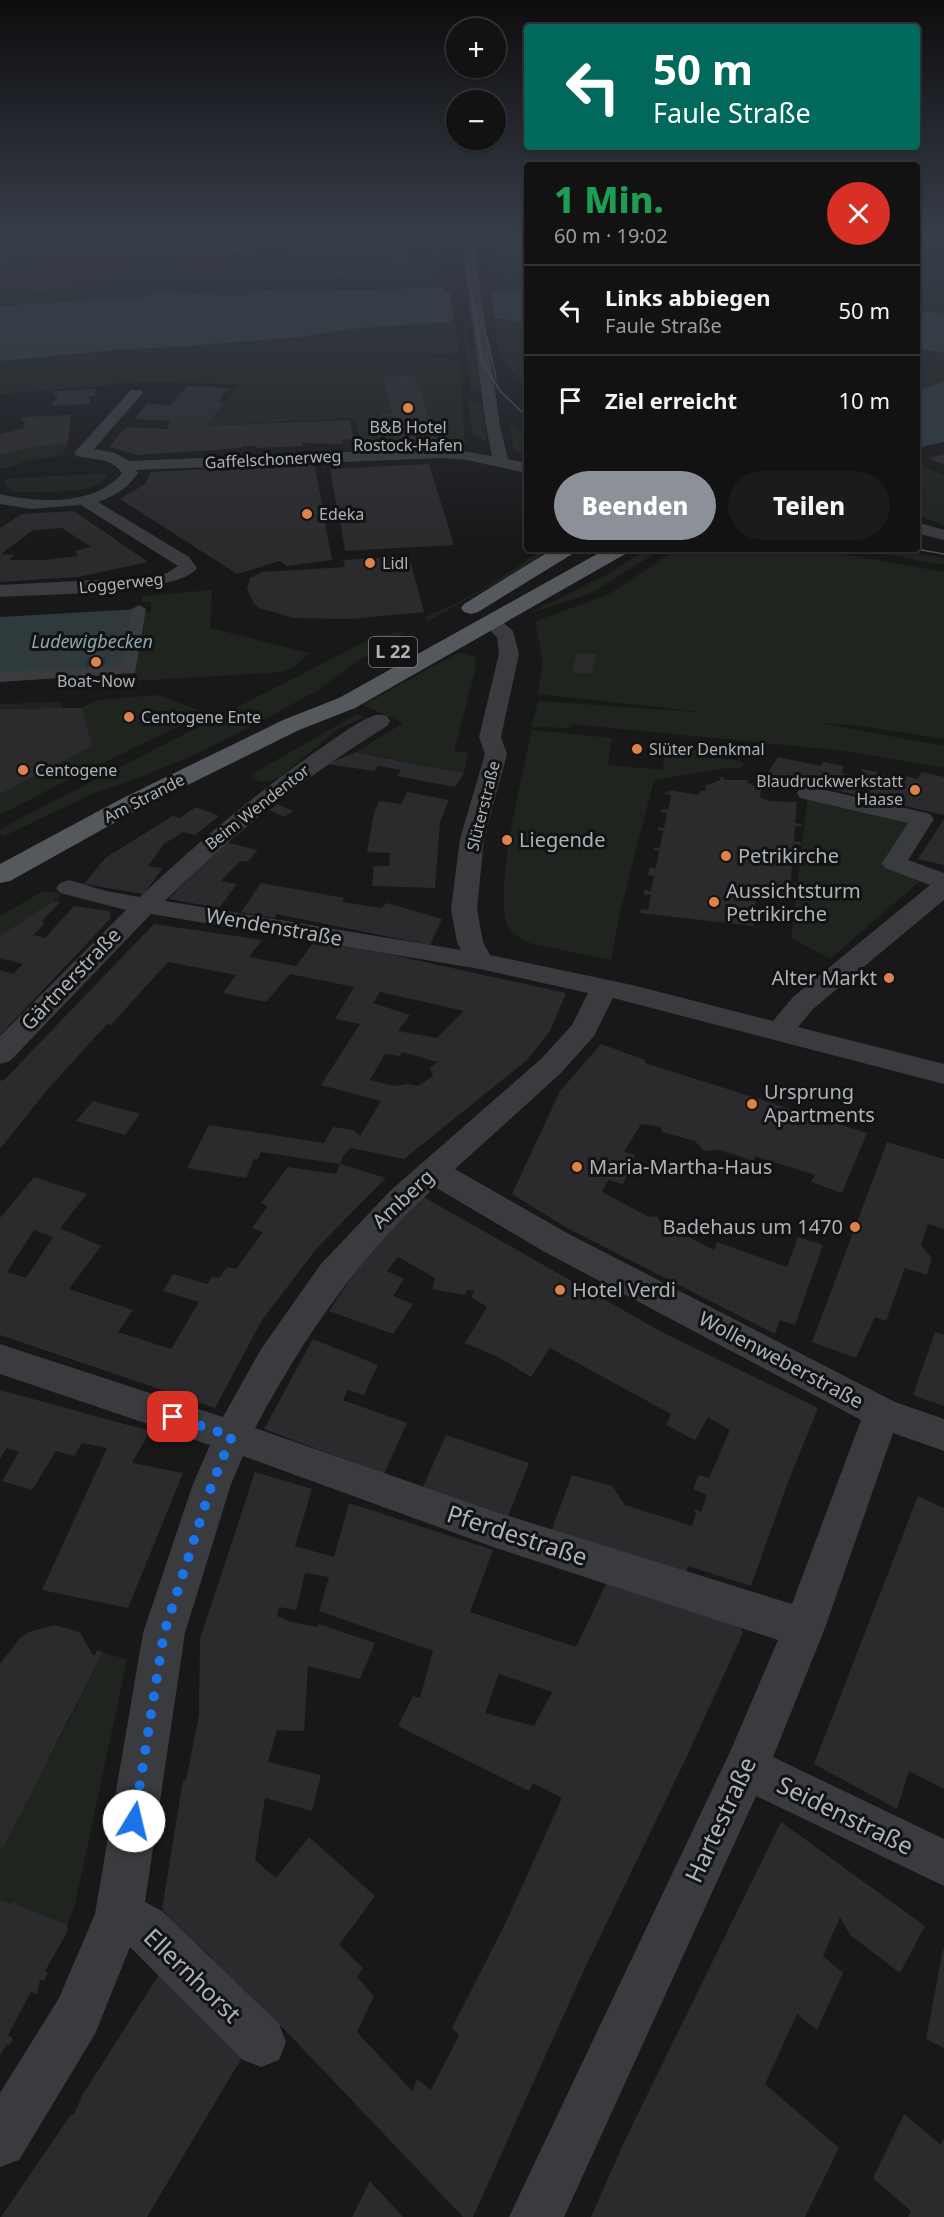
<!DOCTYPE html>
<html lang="de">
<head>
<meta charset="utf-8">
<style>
  body { margin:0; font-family:"Noto Sans",sans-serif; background:#1b1b1c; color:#f1f3f6; height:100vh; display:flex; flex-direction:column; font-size:22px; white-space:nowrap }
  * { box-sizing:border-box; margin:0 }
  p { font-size:20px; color:#9c9ea0 }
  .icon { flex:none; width:33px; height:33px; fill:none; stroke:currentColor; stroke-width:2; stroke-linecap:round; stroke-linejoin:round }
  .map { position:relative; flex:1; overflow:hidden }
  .sheet { position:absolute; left:524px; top:162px; width:396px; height:390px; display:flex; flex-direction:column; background:#121213; border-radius:6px; box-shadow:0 2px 4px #0004,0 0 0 2px #313233 }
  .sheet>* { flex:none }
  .guide { position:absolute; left:524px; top:24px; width:396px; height:126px; border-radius:6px; box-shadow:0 2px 4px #0004,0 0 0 2px #313233; background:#00695c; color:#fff; overflow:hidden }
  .fabs { position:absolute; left:446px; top:18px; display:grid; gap:12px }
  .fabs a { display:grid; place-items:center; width:60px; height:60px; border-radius:50%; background:#121213; box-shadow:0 2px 4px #0004,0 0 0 2px #313233; font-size:30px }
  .pin { position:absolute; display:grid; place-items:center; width:51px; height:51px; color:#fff; margin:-26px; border-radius:12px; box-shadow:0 3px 9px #0006 }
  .me { position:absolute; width:66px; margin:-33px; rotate:9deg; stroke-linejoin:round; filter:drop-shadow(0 0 4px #0008) }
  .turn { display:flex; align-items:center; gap:21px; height:126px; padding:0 30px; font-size:27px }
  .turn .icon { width:78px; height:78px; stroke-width:2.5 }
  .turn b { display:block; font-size:42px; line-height:51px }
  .round { display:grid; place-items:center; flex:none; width:63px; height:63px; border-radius:32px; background:#1b1b1c }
  .summary { display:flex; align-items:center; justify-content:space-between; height:102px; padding:0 30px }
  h1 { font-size:36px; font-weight:800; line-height:45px; color:#1e9e55 }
  .cta { display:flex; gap:12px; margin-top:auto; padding:12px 30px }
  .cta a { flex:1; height:69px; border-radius:36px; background:#8c9099; color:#fff; font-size:24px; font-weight:800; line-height:69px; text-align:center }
  .cta a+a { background:#1b1b1c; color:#f1f3f6 }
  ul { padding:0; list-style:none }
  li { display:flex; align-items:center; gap:18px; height:90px; padding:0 30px; border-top:2px solid #313233 }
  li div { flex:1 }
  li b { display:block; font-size:22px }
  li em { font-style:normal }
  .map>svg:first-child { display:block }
  .built { fill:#242426 }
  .green { fill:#1f241e }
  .water { fill:#2f3a3c }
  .pier { fill:#181819 }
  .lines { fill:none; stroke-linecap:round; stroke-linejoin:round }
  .stream { fill:#2f3a3c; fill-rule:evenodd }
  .building { fill:#2b2b2d; fill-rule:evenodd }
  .pedestrian { fill:#393b3e; fill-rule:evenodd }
  .minor { fill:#393b3e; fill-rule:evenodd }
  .primary { fill:#55595d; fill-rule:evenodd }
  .tram { stroke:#4c5053; stroke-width:1.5 }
  .route { stroke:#1a73e8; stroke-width:10; stroke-dasharray:0 18 }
  .poi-dot { fill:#de824b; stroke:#131314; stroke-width:2 }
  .labels { text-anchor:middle; stroke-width:6; stroke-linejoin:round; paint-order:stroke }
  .far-poi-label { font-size:16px; fill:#abb3b8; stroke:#131314; text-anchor:start }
  .far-street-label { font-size:16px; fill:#abb3b8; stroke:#131314 }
  .far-water-label { font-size:18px; font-style:italic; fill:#86a8af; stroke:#131314 }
  .shield { fill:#131314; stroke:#7d8387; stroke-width:1.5 }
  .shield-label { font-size:18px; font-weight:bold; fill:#abb3b8 }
  .poi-label { font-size:20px; fill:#abb3b8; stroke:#131314; text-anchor:start }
  .street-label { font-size:20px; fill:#abb3b8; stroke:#131314 }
  .near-street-label { font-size:24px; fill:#abb3b8; stroke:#131314 }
</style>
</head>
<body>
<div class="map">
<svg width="944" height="2217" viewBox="0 0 944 2217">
  <rect width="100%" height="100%" fill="#181819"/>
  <path class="built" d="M0,237H436L446,260L439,263L431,277L413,281L159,278L122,282L111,280L36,293L0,295Z
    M493,237H526V276H523L521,260L490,259Z"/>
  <path class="green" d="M916,237H944V313L917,311Z
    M429,240L439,263L429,278L444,279V288L250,289L245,295L154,293L142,297L0,306V295L36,293L111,280L146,281L159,278L239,277L247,275L226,255L237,254L260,273L256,278L272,279L243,254L280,249L308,262L360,253L395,265L415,261L366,244Z
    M490,259L521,260L523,276H526V287C506,291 497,276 490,259Z
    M495,319L526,322V388L501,358L493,332L497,331Z
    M385,322H451L456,325L459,354L423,355L459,361L465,443L361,444L355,418L203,426L238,386L244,385L125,381L113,385L0,394V347Z
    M466,326L469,346H475L484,393L470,390L463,328Z
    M916,348L944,353V381L917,391Z
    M467,398L481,404L487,442L473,435Z
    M510,425L526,434V456L513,449Z
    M68,443L62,456L27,461L7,468H0V455L26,448Z
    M917,463L944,476V525L917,515Z
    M108,473C102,497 36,491 15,492L6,486L4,479Z
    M542,549H550L516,572L428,621L425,617C467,600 506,577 542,549Z
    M647,549H662L592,593L528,614L606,575Z
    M677,549H815L944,572V739L861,726L820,723L944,746V768L846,751L572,724L571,728L531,727L538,701L711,713L538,694L543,661L535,621L608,595Z
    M855,549H895L944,558V565Z
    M212,590L210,628L309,653L295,667L283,672L134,681L142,612H151V602H142V596Z
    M406,632L359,660L320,689L256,724L194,755L141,777L92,794L4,836L0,834V830L7,825L378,635Z
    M459,652L475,657V672L454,751L468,753L464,773L356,752L403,723L363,705Z
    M158,695L206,713L60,784L0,815V794L91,746L82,708L97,700Z
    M62,702L61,708L0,709V704Z
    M357,714L364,717L337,730L279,778L264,782L252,779V774Z
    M532,730L612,738L608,765L663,770L665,746L705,749V757L739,760L744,765L739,769L727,768L654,780L620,913L611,960L529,943C521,939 512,934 508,926C492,893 524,768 532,730Z
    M808,793L922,819L894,862L926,876L830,959L791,938Z
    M43,891L58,893L61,896L0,936V916Z
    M103,1652L127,1660L74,1909L67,1924L17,1905L18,1902L13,1901L11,1904L0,1899V1850L70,1719Z"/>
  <path class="water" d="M526,287V322H513L505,319L450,320L451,322L360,328L300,337L177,347L126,349L0,361V306L142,297L154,293L245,295L250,289L293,291L444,288V293L512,292Z
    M916,311L944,313V353L917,348Z
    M944,381V442L917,448V391Z
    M139,609L130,670L0,677V617Z"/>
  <path class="pier" d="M450,290H490L495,320H453Z"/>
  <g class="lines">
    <path class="stream" d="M370,242H374L419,259L415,260L370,244Z"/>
  </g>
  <path class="building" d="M20,237H70V239L24,243Z
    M236,237H282V239L243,243Z
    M164,242L169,246L147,248L142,244Z
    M366,244L416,261L395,265L360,253L308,262L294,257Z
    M0,253L20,263L34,261L54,270L40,272L68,286L36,292L21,284L0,288Z
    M163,260L174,266L194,262L204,266L135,279L119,272L157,266L150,263Z
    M354,260L380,270L337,276L331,274L336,273L320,267Z
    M415,375L436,439L400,440L392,416L382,417L381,413H392L382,377Z
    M187,386L229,388L218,402H224L206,426L349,420L354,439L342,440L343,444L302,443V446L257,448L256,446H241L242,448L138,455L109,447L126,427L169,429L167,426L171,421L134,419L147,404L171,405Z
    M96,389L95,396H87V398H91L89,404L52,406L53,400L57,399L58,396H54L55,391Z
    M71,415L68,443L26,448L0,455V434L23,429L25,420L21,421L22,417Z
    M944,454V465L928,458Z
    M314,464L323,509H337L330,469L429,464L454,545L345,551L339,516L324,517L332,560L287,566L280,561L237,574L120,499L145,484L151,472Z
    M74,511L148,562L78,577L0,582V528L22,514ZM62,528L91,547L74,551L79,556L45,560H9L14,555L1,554L33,530Z
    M409,556L424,612L350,619L294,618L259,608L253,602L247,589L250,578L262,572L345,567L343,560Z
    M577,653L596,654L591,674L572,672Z
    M106,657L104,666H86L88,658Z
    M61,708H82L92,746L0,794V709Z
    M356,752L384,758L464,773L455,787L397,776L401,770L378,766L374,771L327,764Z
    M778,757L821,766L823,762L844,766L841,773L859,777L863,769L896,777L892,784L901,786L906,776L918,779L922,772L944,777V815L767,774Z
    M719,777H723L725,780H749L747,782L761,790L760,797L769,801L797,802L795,823L802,824L801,826H795L794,841L801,842V845L794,844L793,862H799L798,865H792L791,883L797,884V887L791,886L787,895L781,894L782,891L757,888L754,926L640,913L641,909L648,910L651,895H644V890L651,891L654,876L648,875L650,867L656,868L659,851L653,850L654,848H660L663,830H658V827L664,828L667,813L661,812L662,809L668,810L671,795L664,794L665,792L668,793L669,790L698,795L701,791H705L706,785L721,780Z
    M407,792L449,800L440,822L435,888L372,886L374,866H389L390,853L367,852L374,813L379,801L401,804Z
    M278,804L293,811L284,817L269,810Z
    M196,807L219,816L195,835L183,832L164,844L148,866L163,868L144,894L84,884L105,858L173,816L180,818Z
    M944,819V865L918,859Z
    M224,842L258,850L247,862L240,861L221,881L237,884L219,908L169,899Z
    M261,883L344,898L342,902L381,908L387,903L442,919L430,945L276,914L275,918L241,912Z
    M53,901L60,902L43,920L44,925L33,935L45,938L74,906L109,911L111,918L0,1035V970L13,974L23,964L0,958V936Z
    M154,924L262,940L249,957L296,966L314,942L384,953L566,993L550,1031L527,1060L404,1159L351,1148L343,1156L340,1164L261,1152L258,1159H254L246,1178L187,1168L209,1125L324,1143L333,1127L353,1130L360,1136L381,1101L321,1085L360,1024L335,1019L354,987L290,974L266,1002L223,993L236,975L168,962L111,1025L107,1024L48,1089L0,1149V1081L5,1079ZM380,992L464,1011L437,1038L398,1031L410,1015L373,1003ZM402,1052L438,1062L430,1068L433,1076L418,1086L407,1084L395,1086L370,1080L385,1054L400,1056Z
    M601,1044L645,1060V1063L867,1133L842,1193L811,1182L815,1175L755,1156L754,1161L720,1150L704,1151L695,1141L662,1132L661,1127L641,1124L624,1152L635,1155L623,1184L608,1180L602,1192L649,1217L657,1216L660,1222L714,1250L717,1242L787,1267L798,1237L823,1245L795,1325L780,1320L775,1334L569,1229L512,1194L560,1091Z
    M93,1101L140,1114L125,1135L76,1121Z
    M887,1142L944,1159V1229L928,1224L921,1245L932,1258L927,1275L905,1268L886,1321L875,1317L856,1358L812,1342Z
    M340,1164L386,1178L317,1248L262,1320L215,1408L0,1335V1218L34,1177L87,1194L60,1228L101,1246L69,1289L133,1310L118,1332L171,1349L199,1302L163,1291L173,1274L207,1284L213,1276L219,1278L227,1267L236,1269L263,1232L252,1228L268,1206L261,1203L288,1167L336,1174ZM34,1230L53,1237L26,1278L7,1272Z
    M420,1195L660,1331L818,1408L788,1482L751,1586L688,1566L686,1573L551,1531L572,1475L612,1486L625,1505L692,1526L696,1513L694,1512L695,1509L701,1512L707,1495L693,1489L699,1475L709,1478L730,1430L708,1417L695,1440L666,1425L671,1414L550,1348L531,1377L498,1357L465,1343L487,1307L471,1297L475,1291L467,1290L465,1295L432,1289L435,1278L398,1257L387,1271L404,1279L393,1296L413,1304L393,1334L329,1311L363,1261Z
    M935,1332L944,1335V1406L913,1395Z
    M313,1339L378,1365L364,1395L348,1390L343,1400L407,1423L384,1474L264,1429Z
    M0,1390L150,1431L132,1463L183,1473L128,1608L42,1590L107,1448L82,1443L74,1456L56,1451L32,1490L2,1481L19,1452L7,1448L0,1459Z
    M446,1435L529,1463L508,1516L423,1487Z
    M255,1472L312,1489L295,1546L334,1557L349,1503L493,1550L470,1612L576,1647L606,1584L739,1625L743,1633L688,1754L584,1970L473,2217H463L281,2026L278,2027L211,1961L212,1958L179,1930L162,1909L183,1780H186L199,1715L200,1639ZM305,1573L329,1577L319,1611L433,1651L420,1698L413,1696L398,1726L529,1791L533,1783L562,1798L506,1922L452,2028L459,2035L431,2090L417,2079L412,2091L357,2032L374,1996L357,1977L363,1968L339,1945L375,1896L309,1837L276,1878L255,1860L265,1798L312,1811L321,1775L268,1762L277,1730L304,1731L308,1666L360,1679L375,1643L319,1624L318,1627L291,1622L277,1616L279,1607L296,1610ZM499,1674L552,1692L534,1726L485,1713Z
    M918,1496L944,1508V1789L909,1771L897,1809L814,1764Z
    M54,1625L80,1632L92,1654L95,1655L97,1650L103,1652L2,1850L0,1849V1664L19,1639L29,1632Z
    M781,1822L925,1926L900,1973L850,1935L840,1917L823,1956L843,1973L817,2030L797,2014L765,2084L839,2148L805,2217H591L625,2140Z
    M0,1899L11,1904L13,1901L18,1902L17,1905L67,1924L68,1931L45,1971L48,1972L44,1981L40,1980L37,1994L31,1992L8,2035L13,2039L10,2045L7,2044L0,2055Z
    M943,1949H944V2048L926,2039Z
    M160,1973L244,2054L147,2217H1L70,2116L74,2114L83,2094Z
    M904,2114L941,2145L944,2138V2217H908L911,2211L873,2178Z
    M370,2181L403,2217H352Z"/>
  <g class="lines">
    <path class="pedestrian" d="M139,605L146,609L135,673L0,682V672L123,666L132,609Z"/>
    <path class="minor" d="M214,237H226L242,251L241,253H233Z
      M469,237H479L476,260L500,426L508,459L526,463V473L467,460L443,458L136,470L138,473C127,489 116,495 98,502L189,557L197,568C178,595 37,594 0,597V585L152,577L167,573L178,566L81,505L31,509L0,504V494C37,503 96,506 122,473C111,457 93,460 77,456L74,453L131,390H141L143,393L94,449L115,453L129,461L443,448L492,456L486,426L464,260Z
      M0,241L24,251L25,253L20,256L0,248Z
      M916,522L944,530V540L916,533Z
      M492,617L499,619L513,631L519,654L501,737L507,754L484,839L477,909L483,942L490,955L632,985L773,1021L793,997L930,885L885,868L882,863L908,823L800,798L797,793L800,788L808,786L922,812L930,814L934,819L908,860L944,873V900L813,1009L798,1027L944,1064V1084L613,998L594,1036L561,1073L455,1169L567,1233L895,1402L944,1419V1451L893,1433L825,1628L773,1757L944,1839V1886L756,1796L564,2217H509L730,1752L778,1640L496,1548L243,1456L231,1484L185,1633L145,1902L162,1911L279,2024L286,2042L279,2060L261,2067L243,2060L130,1947L95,2034L19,2160L0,2167V2093L59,1998L95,1914L143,1633L193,1484L210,1445L0,1374V1344L223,1417L261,1349L321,1264L390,1191L541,1059L572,1025L588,993L480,969L151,914L10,1061L0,1064V1036L126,910L60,893L56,888L60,883L69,880L106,891L140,897C196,843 255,794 318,750C335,739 354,723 373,716C378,714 382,715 387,716L390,721L387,726C306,776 232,834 165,901L461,950L457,942L451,909L460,839L485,754L479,737L499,654L497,637L482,623L485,619ZM435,1187L543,1251L861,1420L792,1604L496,1512L255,1428C304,1337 358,1257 435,1187Z"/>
    <path class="primary" d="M553,549H577L574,553L478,612L471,614L464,612L461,608L464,604Z
      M606,549H630L627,553L355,708L299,730L139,809L10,881L0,883V864L121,799L283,720L339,698Z"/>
    <path class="tram" d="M457,237L465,252L482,362L501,392L526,416
      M487,337L496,378
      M916,549L944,554"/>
  </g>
  <linearGradient id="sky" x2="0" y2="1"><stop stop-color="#0d0d0e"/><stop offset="0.43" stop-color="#373d49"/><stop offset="1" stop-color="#373d49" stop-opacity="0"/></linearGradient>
  <rect width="944" height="548" fill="url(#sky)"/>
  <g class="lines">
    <path class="route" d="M134,1821L164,1633L212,1484L232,1436L173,1417"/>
  </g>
  <g class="poi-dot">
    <circle cx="408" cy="408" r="6"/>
    <circle cx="307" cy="514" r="6"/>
    <circle cx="370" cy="563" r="6"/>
    <circle cx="96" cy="662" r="6"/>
    <circle cx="129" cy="717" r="6"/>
    <circle cx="637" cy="749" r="6"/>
    <circle cx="23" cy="770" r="6"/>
    <circle cx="915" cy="790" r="6"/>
    <circle cx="507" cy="840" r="6"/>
    <circle cx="726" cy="856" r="6"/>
    <circle cx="714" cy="902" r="6"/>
    <circle cx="889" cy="978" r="6"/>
    <circle cx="752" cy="1104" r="6"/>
    <circle cx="577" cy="1167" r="6"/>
    <circle cx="855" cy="1227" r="6"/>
    <circle cx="560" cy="1290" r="6"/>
  </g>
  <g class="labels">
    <g class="far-poi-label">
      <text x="408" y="433" text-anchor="middle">B&amp;B Hotel<tspan x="408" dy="18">Rostock-Hafen</tspan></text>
      <text x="319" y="520">Edeka</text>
      <text x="382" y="569">Lidl</text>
      <text x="96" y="687" text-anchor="middle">Boat~Now</text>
      <text x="141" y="723">Centogene Ente</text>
      <text x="649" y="755">Slüter Denkmal</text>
      <text x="35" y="776">Centogene</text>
      <text x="903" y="787" text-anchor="end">Blaudruckwerkstatt<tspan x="903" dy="18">Haase</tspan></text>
    </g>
    <g class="far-street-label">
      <text transform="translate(273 459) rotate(-3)" y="6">Gaffelschonerweg</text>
      <text transform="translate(121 583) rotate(-6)" y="6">Loggerweg</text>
      <text transform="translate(144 798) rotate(-27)" y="6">Am Strande</text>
      <text transform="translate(483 806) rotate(-76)" y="6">Slüterstraße</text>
      <text transform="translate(257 807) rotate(-38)" y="6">Beim Wendentor</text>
    </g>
    <g class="far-water-label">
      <text x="92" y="648">Ludewigbecken</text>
    </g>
    <rect class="shield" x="369" y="637" width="48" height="30" rx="4.5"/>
    <g class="shield-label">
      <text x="393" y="658">L 22</text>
    </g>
    <g class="poi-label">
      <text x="519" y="847">Liegende</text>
      <text x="738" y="863">Petrikirche</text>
      <text x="726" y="898">Aussichtsturm<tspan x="726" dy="23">Petrikirche</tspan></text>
      <text x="877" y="985" text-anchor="end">Alter Markt</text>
      <text x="764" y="1099">Ursprung<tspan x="764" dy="23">Apartments</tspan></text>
      <text x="589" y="1174">Maria-Martha-Haus</text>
      <text x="843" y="1234" text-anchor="end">Badehaus um 1470</text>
      <text x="572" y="1297">Hotel Verdi</text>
    </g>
    <g class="street-label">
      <text transform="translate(274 927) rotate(10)" y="7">Wendenstraße</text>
      <text transform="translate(71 979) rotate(-46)" y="7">Gärtnerstraße</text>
      <text transform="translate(403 1199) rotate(-43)" y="7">Amberg</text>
      <text transform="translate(781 1360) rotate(28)" y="7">Wollenweberstraße</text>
    </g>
    <g class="near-street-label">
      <text transform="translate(517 1536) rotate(18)" y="8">Pferdestraße</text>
      <text transform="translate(845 1816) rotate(26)" y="8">Seidenstraße</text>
      <text transform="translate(721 1820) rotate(-65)" y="8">Hartestraße</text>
      <text transform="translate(192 1976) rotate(44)" y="8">Ellernhorst</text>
    </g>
  </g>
</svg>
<div class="fabs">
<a>+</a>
<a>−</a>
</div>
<div class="pin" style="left:173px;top:1417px;background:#d93025"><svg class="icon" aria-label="arrive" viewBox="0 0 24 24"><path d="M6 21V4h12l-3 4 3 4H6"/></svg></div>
<svg class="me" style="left:134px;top:1821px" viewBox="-20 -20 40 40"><circle r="19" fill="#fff"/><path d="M0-13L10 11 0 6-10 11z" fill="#1a73e8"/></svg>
<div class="guide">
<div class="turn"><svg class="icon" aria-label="left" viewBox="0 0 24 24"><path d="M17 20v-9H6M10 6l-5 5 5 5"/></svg><div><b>50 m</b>Faule Straße</div></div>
</div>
<section class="sheet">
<div class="summary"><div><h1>1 Min.</h1><p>60 m · 19:02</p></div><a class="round" style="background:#d93025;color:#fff"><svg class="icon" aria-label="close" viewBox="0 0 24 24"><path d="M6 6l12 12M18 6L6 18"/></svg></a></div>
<ul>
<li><svg class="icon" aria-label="left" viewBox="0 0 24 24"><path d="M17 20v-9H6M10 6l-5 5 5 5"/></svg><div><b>Links abbiegen</b><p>Faule Straße</p></div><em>50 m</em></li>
<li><svg class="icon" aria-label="arrive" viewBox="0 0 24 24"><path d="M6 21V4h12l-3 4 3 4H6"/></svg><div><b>Ziel erreicht</b></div><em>10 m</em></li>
</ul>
<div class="cta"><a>Beenden</a><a>Teilen</a></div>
</section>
</div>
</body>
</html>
